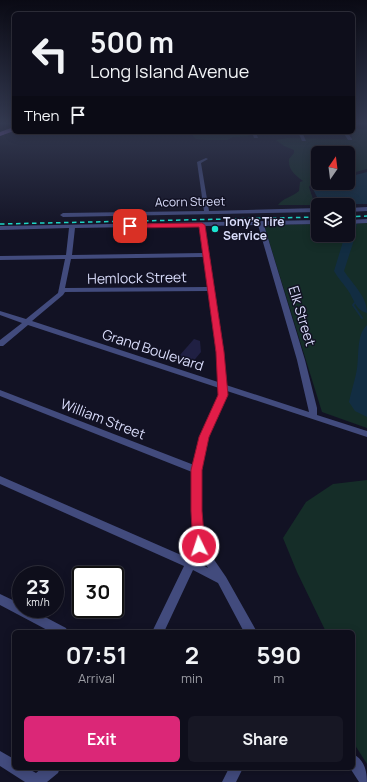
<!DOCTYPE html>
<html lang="en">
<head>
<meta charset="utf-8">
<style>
  body { margin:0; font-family:Manrope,sans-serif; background:#171724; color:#f1f3f6; height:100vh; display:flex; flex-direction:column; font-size:15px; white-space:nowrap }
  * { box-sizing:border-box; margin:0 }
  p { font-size:13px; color:#9b9ca3 }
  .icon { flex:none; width:22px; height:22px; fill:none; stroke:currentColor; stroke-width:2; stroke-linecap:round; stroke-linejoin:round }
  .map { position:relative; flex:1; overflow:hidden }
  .panel { position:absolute; left:12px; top:630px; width:343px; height:140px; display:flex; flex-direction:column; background:#0e0e1b; border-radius:6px; box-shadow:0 2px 10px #0003,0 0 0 1px #2e2e3a }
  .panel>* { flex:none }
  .top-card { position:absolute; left:12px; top:12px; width:343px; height:122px; border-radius:6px; box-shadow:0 2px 10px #0003,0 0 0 1px #2e2e3a; background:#0e0e1b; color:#f1f3f6; overflow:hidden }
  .needle { width:26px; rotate:14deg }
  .buttons { position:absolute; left:311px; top:146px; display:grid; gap:8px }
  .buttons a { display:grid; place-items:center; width:44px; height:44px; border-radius:6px; background:#0e0e1b; box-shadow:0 2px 10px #0003,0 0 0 1px #2e2e3a; font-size:20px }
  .speed { position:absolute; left:12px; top:566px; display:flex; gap:8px; font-size:20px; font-weight:700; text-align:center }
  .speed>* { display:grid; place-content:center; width:52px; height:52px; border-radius:50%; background:#0e0e1b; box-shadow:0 2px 10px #0003,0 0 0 1px #2e2e3a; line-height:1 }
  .speed small { font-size:10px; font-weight:400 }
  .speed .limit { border:2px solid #111; border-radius:6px; background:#fff; color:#111 }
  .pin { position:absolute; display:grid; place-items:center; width:34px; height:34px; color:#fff; margin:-17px; border-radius:8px; box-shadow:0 2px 6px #0006 }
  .me { position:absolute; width:44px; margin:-22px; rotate:356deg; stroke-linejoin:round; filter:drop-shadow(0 0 3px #0008) }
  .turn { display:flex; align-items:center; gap:14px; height:84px; padding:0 12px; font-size:18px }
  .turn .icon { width:52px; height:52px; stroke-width:2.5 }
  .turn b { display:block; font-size:28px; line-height:34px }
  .then { display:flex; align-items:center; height:38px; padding:0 12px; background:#0003; gap:8px; font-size:15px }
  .eta { display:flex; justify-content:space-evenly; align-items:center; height:68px; text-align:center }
  .eta b { font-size:24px; font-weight:700; line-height:28px }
  .button { display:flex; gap:8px; margin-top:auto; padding:8px 12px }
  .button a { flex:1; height:46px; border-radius:6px; background:#db2777; color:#fff; font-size:16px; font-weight:700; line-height:46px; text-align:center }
  .button a+a { background:#171724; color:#f1f3f6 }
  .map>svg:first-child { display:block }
  .green { fill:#152d28 }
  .water { fill:#122d42 }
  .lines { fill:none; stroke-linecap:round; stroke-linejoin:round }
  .stream { stroke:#122d42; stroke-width:2 }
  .river { fill:#122d42; fill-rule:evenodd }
  .building { fill:#202043 }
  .minor { fill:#424b7d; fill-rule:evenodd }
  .major { fill:#a46dee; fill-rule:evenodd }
  .rail { stroke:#1be4d1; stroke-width:1.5; stroke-dasharray:4.5 3.5; stroke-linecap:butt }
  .route { fill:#e11d48; stroke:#92132f }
  .poi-dot { fill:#1be4d1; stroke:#121224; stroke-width:1.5 }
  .labels { text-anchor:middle; stroke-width:3; stroke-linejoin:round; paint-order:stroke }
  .far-street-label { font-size:12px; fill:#d9dcfa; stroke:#121224 }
  .far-poi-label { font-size:12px; font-weight:bold; fill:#d9dcfa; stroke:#121224; text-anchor:start }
  .street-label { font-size:14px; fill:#d9dcfa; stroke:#121224 }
</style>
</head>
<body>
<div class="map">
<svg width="367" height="782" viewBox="0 0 367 782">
  <rect width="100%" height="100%" fill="#121224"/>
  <path class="green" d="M353,129H367V169L348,174V153H318V181L313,182L309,187L315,205H278C283,198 292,197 299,191L300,182L303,181C295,175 288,170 289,159L294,153V150L284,146L276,140L287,138L344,139L353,137L349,132H353Z
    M193,132C211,132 234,128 250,136L233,137L227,140H208L196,139L193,136Z
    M367,223V428L322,412L264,225L318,224V235H348V224Z
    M367,480V764L353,742V632H326L297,572L283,538L306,502L333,484Z"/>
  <path class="water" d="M367,172V204H324L320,203L313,189L314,186L319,183H348V177Z
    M367,325V417L355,411L349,402C351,392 354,383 356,374C360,359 355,336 367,325Z"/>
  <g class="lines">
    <path class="stream" d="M357,300L353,305L362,318"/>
    <path class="river" d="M352,220L357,223L354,240L344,271C353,285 367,296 367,313C355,310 354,298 347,289C343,283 338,278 334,271L345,235H348V222Z"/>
  </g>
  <path class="building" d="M194,339L200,341L201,352L191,364L179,359L182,356L180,355Z"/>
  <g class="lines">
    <path class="minor" d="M208,132H212V133L210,134Z
      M252,132H256L258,138H254Z
      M298,132H302L306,141H302Z
      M343,132H347L352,139V140H348Z
      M206,158L208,159L201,163L209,211L318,208V212L63,217L60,215L63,213L204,211L197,162Z
      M367,207V211L348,212V208Z
      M367,219V223L348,224V220Z
      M318,220V224L264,225L305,360L317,408V415L367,431V437L227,391V395L208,437L202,470L201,511L204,545L226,577L257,632H244L218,583L193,570L164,632H152L184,566L0,484V476L188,558L194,546L191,511L192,472L0,396V390L194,465L200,437L219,395V388L28,325L3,346H0V340L22,323L0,315V311L26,319L58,293L65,259L0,260V256L66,255L69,228L0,230V226ZM258,225L297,360L309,412L226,385L224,352L205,226ZM199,226L203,253L72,255L75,228ZM203,257L208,287L65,288L71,259ZM208,291L216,352L218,382L32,321L63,295L65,292ZM200,555L208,568L197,562Z
      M0,594L21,604V609H30L66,628L68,632H51L0,605Z
      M0,751L14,759V768H27L36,773L42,768H60L58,773L47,782H25L0,766Z
      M353,754C364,759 367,771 367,782H359L350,768H353Z
      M229,768H243L236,782H222Z"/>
    <path class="major" d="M14,127V131L0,136V132Z"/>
    <path class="rail" d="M348,217L367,216
      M0,224L318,217"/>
  </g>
  <linearGradient id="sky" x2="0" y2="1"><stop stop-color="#0a0a14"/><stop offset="0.53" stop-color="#333950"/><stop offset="1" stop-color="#333950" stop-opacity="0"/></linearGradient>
  <rect width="367" height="232" fill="url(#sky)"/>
  <path class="route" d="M202,223L205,225L224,352L228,395L209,437L202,470V511L205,546L203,549L199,551L195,549L193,546L191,511V470L199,437L218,395L216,352L199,227L130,228L127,226L130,224Z"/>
  <circle class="poi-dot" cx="215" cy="229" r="4"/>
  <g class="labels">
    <g class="far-street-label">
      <text transform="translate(190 202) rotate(-1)" y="4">Acorn Street</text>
    </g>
    <g class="far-poi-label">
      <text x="223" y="226">Tony’s Tire<tspan x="223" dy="14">Service</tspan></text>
    </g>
    <g class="street-label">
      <text transform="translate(137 278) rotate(-1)" y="5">Hemlock Street</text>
      <text transform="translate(302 316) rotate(73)" y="5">Elk Street</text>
      <text transform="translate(153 350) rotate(18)" y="5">Grand Boulevard</text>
      <text transform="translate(103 419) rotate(21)" y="5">William Street</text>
    </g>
  </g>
</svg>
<div class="buttons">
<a><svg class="needle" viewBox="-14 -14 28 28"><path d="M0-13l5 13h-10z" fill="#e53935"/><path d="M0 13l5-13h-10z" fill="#9b9ca3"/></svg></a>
<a><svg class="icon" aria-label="layers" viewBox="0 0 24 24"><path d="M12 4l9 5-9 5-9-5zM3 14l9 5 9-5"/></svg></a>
</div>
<div class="speed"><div>23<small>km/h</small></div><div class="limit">30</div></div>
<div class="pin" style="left:130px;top:226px;background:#d93025"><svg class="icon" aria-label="arrive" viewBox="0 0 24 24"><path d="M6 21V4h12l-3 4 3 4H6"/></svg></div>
<svg class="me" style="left:199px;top:546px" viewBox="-20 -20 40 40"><circle r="17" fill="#e11d48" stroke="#fff" stroke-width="3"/><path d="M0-11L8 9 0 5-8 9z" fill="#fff"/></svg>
<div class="top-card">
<div class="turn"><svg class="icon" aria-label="left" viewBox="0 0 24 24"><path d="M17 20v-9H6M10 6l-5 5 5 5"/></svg><div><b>500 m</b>Long Island Avenue</div></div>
<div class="then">Then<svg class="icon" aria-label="arrive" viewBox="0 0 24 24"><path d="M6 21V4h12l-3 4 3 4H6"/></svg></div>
</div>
<section class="panel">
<div class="eta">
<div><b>07:51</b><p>Arrival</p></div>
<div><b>2</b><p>min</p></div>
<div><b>590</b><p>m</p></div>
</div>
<div class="button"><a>Exit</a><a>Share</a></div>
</section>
</div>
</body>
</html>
